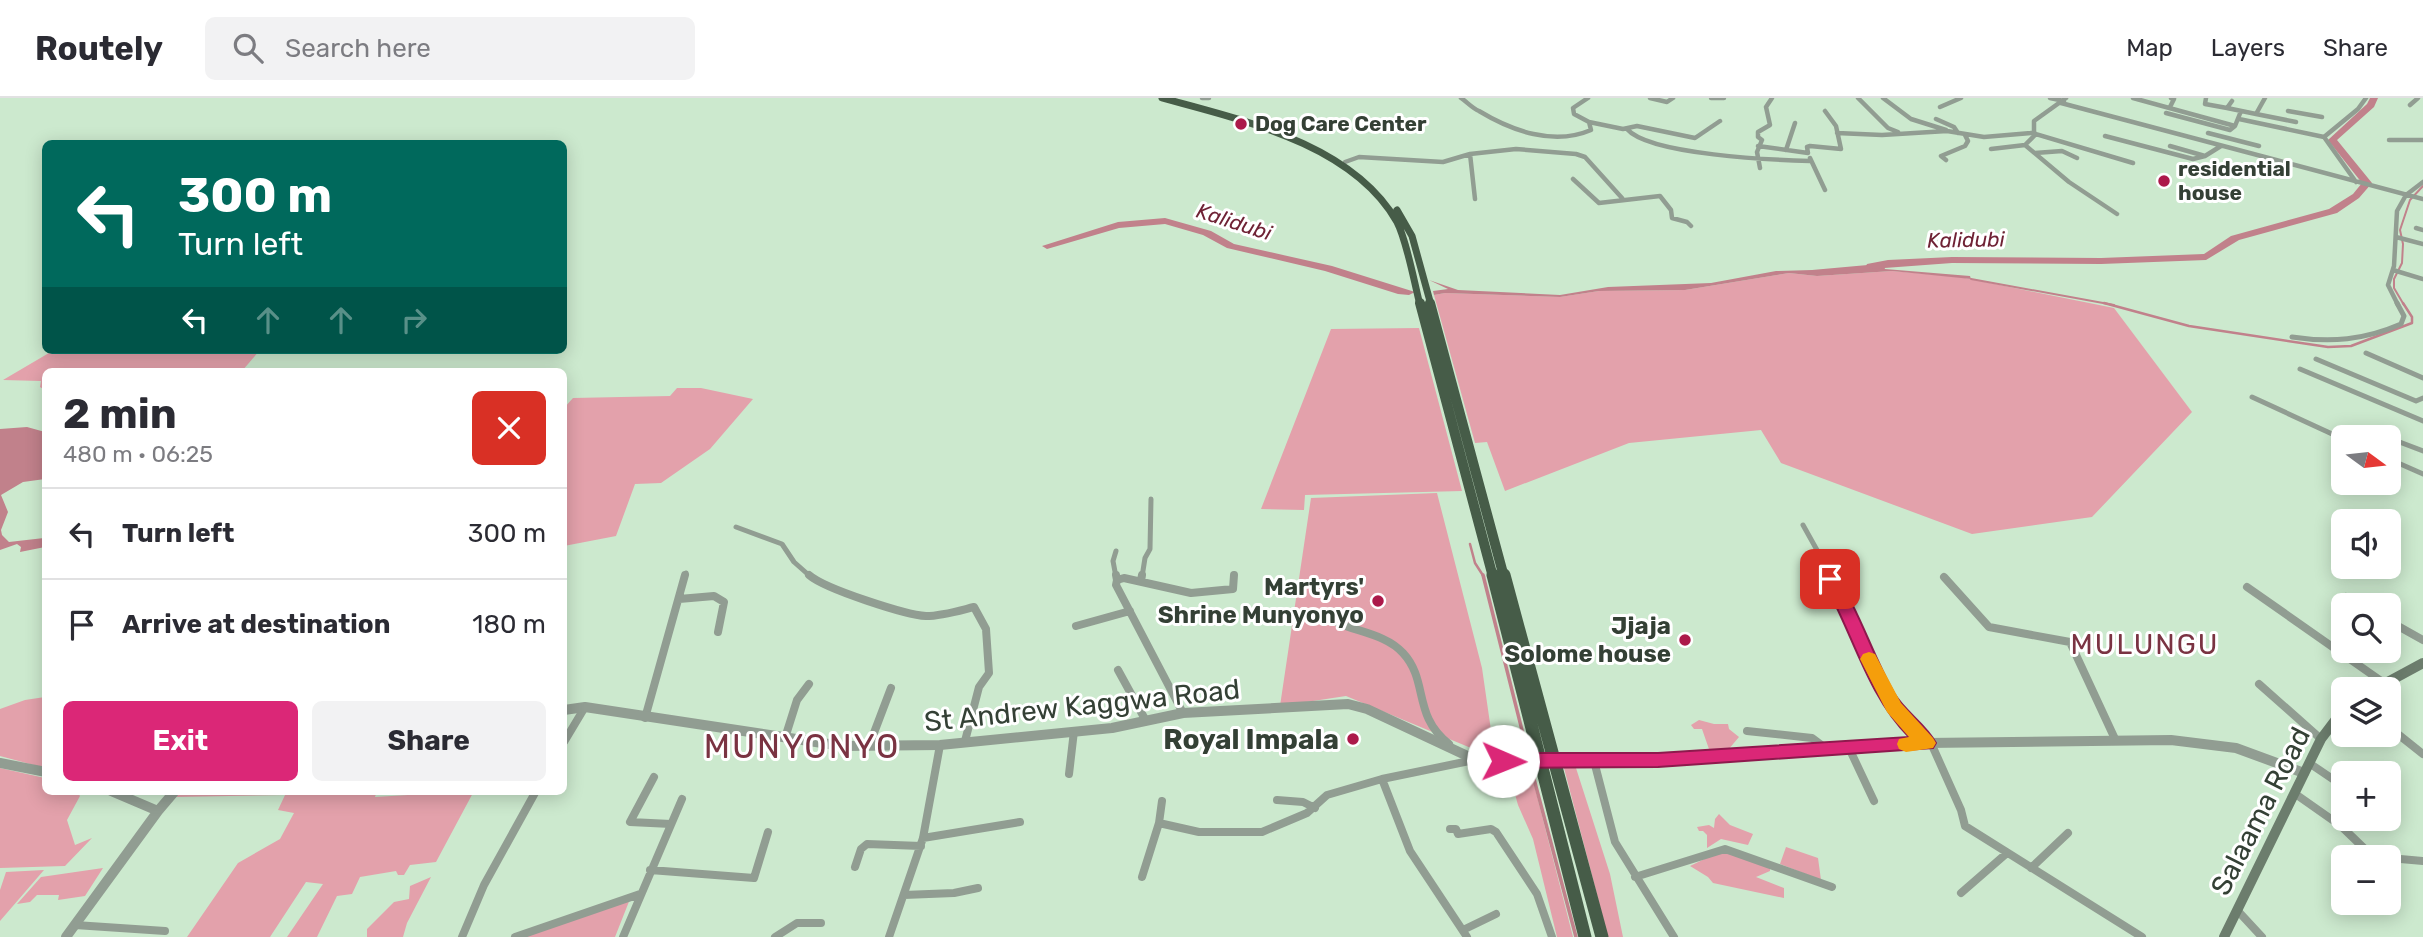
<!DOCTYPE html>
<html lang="en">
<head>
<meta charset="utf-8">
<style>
  body { margin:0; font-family:Rubik,sans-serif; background:#f2f2f3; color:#2b2b33; height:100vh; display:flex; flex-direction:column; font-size:26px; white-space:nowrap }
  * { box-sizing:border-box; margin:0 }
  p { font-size:23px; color:#7c7c81 }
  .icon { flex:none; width:38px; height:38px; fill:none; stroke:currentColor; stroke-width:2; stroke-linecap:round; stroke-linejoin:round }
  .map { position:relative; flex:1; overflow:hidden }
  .side { position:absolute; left:42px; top:270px; width:525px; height:427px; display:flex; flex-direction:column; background:#fff; border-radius:10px; box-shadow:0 4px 18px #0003 }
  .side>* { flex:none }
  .guide { position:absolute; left:42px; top:42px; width:525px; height:214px; border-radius:10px; box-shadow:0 4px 18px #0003; background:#00695c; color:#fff; overflow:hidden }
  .needle { width:46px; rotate:105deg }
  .tools { position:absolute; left:2331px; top:327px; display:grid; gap:14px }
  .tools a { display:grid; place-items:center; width:70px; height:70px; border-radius:10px; background:#fff; box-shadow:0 4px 18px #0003; font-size:35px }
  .pin { position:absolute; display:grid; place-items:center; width:60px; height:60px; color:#fff; margin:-30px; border-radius:14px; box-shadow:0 4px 10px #0006 }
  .me { position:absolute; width:77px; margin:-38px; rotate:91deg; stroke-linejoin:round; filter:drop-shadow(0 0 5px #0008) }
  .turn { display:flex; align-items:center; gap:24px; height:147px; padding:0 21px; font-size:32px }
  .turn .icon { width:91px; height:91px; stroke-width:2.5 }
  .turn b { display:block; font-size:49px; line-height:60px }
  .lanes { display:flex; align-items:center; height:66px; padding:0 21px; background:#0003; justify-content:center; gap:35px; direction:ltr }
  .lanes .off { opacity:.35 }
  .round { display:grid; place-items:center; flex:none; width:74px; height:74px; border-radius:10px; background:#f2f2f3 }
  .head { display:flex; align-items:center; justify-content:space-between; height:119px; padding:0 21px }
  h1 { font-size:42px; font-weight:700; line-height:52px }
  .button { display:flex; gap:14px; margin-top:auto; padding:14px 21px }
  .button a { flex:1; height:80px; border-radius:10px; background:#db2777; color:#fff; font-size:28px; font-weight:700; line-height:80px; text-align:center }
  .button a+a { background:#f2f2f3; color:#2b2b33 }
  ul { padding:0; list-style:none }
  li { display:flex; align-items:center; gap:21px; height:91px; padding:0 21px; border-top:2px solid #e1e1e2 }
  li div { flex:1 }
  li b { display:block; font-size:26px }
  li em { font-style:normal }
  header { display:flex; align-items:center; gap:42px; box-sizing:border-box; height:98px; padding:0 35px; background:#fff; border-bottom:2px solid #e1e1e2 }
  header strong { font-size:33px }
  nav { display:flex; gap:38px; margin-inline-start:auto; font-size:24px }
  .search { width:490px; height:63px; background:#f2f2f3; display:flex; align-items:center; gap:18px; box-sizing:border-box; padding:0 24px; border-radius:10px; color:#7c7c81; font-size:26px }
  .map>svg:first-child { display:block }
  .green { fill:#e3a1ab }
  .water { fill:#c1818b }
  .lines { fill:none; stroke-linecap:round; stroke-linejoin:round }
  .stream-far2 { stroke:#c1818b; stroke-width:2 }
  .stream-far1 { stroke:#c1818b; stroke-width:2.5 }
  .stream { stroke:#c1818b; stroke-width:3.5 }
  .river { fill:#c1818b; fill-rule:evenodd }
  .minor-far2 { stroke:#919d92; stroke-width:4.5 }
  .minor-far1 { stroke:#919d92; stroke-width:5 }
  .minor { stroke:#919d92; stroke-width:8 }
  .tertiary { stroke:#919d92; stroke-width:10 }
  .secondary { stroke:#6c7d6d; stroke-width:10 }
  .trunk-far2 { stroke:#465c48; stroke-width:7 }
  .trunk-far1 { stroke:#465c48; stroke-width:10 }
  .trunk { stroke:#465c48; stroke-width:13 }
  .route { fill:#db2777; stroke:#8e194d; stroke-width:2 }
  .slow { fill:#f59e0b }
  .poi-dot { fill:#ac194a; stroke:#fff; stroke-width:2.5 }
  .labels { text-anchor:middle; stroke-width:6; stroke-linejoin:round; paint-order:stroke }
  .far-poi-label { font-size:21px; font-weight:bold; fill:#344035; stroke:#fff; text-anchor:start }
  .far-water-label { font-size:21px; font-style:italic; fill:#6f2235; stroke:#fff }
  .poi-label { font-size:24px; font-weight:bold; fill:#344035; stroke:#fff; text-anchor:end }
  .quarter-label { font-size:28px; letter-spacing:2px; fill:#7a3342; stroke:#fff }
  .near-street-label { font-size:28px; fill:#344035; stroke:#fff }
  .near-poi-label { font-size:28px; font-weight:bold; fill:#344035; stroke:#fff; text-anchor:end }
  .near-quarter-label { font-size:33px; letter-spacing:2px; fill:#7a3342; stroke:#fff }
</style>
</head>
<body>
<header>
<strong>Routely</strong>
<div class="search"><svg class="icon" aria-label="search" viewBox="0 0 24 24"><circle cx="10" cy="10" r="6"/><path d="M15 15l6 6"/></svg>Search here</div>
<nav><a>Map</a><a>Layers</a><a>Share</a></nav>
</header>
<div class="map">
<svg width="2423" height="839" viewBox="0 0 2423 839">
  <rect width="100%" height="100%" fill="#cce9ce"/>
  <path class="green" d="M1892,173L1960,179L2114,210L2192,314L2092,419L1972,436L1781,365L1761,332L1629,345L1505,393L1487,344L1475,345L1434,197L1445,195L1560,199L1599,193L1685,192L1789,175L1817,178Z
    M1419,230L1462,393L1305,397L1304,412L1261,411L1331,231Z
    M54,252H260L242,273H46L45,292L40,289L41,283L3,282Z
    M677,290H701L753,301L710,351L661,385L635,386L616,438L564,448V310L573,300L670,298Z
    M1437,395L1482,570L1495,660L1346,598L1280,608L1311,400Z
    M45,599V670L0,658V611L25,602Z
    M1699,622L1714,626H1728L1729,631L1739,639L1728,652L1710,654L1702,631H1694L1691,627Z
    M0,670L45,680L46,693H76L80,698L67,722L75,747L92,740L65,768L0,770Z
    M1564,670H1576L1610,776L1623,839H1608Z
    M1508,671L1531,675L1573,839H1557L1533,741L1518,707Z
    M180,693H377L375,699L474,693L436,764L410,767L404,777H398L396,773L360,779L352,796L337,798L317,839H287L323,786L306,784L270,839H187L238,765L280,741L294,715L278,712L285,697L176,699Z
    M1719,716L1730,727L1753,736L1748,747L1721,741L1707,750V737L1703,733H1699L1697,729L1709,727L1714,730L1715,721Z
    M1786,749L1818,760L1821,782L1780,766Z
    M1725,751L1770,766V773L1756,779L1784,790V800L1713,785L1708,779L1690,768Z
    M103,770L85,798L58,802L59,797H37L30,804L17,806L41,779Z
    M44,772L0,823V792L6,774Z
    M431,779L407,825L403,839H367V831L394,804L409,801L410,788Z
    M630,801L615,839H522Z"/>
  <path class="water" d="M1890,165L1893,168H1884L1885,171L1970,178L1971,181L1892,173L1817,178L1789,175L1685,192L1599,193L1560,199L1445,195L1434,197L1433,193L1448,191L1429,182L1458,192L1560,197L1608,189L1711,185L1776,173L1812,172Z
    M27,329L45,334V381L23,384L1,397L8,414L1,432L2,437L9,444L44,440L45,449L20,454L21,449L17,446L0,452V331Z"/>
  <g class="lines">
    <path class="stream-far2" d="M1971,181L2114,207
      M2404,207L2394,190V181L2402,165L2403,146L2400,132L2410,102L2423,88"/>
    <path class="stream-far1" d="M2104,205L2189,228L2328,249L2351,248L2412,225V219L2403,205
      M1470,446L1475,465L1484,479"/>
    <path class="stream" d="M1483,477L1529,660
      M1652,657H1666
      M1530,666L1576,839"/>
    <path class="river" d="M2370,0H2378L2374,9L2337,42L2372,85L2359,100L2337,115L2239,142L2206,162L2101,166L1952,165L1871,171L1866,168L1867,166L1888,162L1952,159L2101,160L2204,156L2231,138L2329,111L2353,96L2362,85L2328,42L2367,6Z
      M1165,120L1211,133L1234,146L1332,168L1415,194L1409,197L1398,196L1325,173L1227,150L1203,137L1165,126L1119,130L1047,151L1042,148L1118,124Z"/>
    <path class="minor-far2" d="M1202,0H1209
      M1461,0C1467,4 1472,10 1479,13C1512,33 1554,48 1591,32L1589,24L1574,16L1573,10L1588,0
      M1650,0L1667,4L1673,0
      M1711,0H1724
      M1858,0L1888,30L1898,34
      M1883,0L1911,21L1946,32
      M2050,0L2064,3
      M2133,0L2235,28
      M2206,0L2205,6L2227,10
      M2232,3L2227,10L2256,16L2265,0
      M2061,5L2423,101
      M2410,7L2418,0
      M1940,9L1961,0
      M2170,9L2174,1L2171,0
      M2288,13L2322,19
      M2166,15L2230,32L2235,28L2241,13
      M2256,16L2296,24
      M1936,21L1954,29L1958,35
      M2239,21L2324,39
      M1589,24L1623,31L1637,28L1695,40L1720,23
      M1627,31C1649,57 1775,62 1810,63
      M1837,35L1882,37L1947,33L1984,39L2031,35L2034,34V23L2066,0
      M2032,35L2133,65
      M2208,35L2259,48
      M2105,38L2193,61L2205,58L2221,48
      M2389,42H2423
      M2025,47L2069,84L2117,116
      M1758,48L1808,55L1807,49L1810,48L1841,51L1836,28L1825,13
      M2170,48L2205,58
      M1991,51L2025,47L2036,36
      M1786,52L1795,25
      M2035,55L2062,53L2077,60
      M1470,56L1475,101
      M1810,60L1825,92
      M1946,62L1941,58L1965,48L1968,43L1965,37
      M1345,64L1359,59L1443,64L1470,56L1516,51L1576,56L1585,59L1622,100
      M1760,70L1757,54L1762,42L1758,39V34L1770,27L1766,9L1772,0
      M1573,81L1599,105L1660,98L1671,112L1672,120L1687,124L1691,128
      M2356,84L2324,39L2358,11L2366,0
      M2416,130L2423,132
      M2396,139L2423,146
      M2393,172L2423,181
      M2398,207L2388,187L2394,168L2397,113L2406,97L2423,84"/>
    <path class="minor-far1" d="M2292,239C2331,245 2364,242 2401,226L2404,218L2397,205
      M2366,255L2423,280
      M2316,261L2416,303L2423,300
      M2300,271L2423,323
      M2252,299L2343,341
      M2370,334L2386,340
      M2389,340L2423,353
      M2389,361L2423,376
      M1803,427L1832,479
      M736,429L782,446L794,464L811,479
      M1116,453L1113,463L1116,479
      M685,479L686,475
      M1142,479L1145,460L1150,451L1151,401"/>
    <path class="minor" d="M809,477C825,491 906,517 926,518C942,518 958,513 974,509L986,531L989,575L979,589L965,643
      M1116,477L1117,482
      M1831,477C1862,534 1879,598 1926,645
      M1944,479L1989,529L2070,544L2115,641
      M1141,483L1142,477
      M2247,489L2384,585
      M2346,499L2361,508
      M679,501L714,498L724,504L718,534
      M2389,523L2423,542
      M1338,525C1359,534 1387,537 1403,555C1429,583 1412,617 1449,646
      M1076,528L1130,513
      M1118,572L1146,623
      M2259,586L2321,641
      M1183,615L1116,487L1117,482L1124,480L1191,495L1233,491L1234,477
      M645,620L685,477
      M2389,629L2423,656
      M1747,633L1812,640L1828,652
      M785,640L797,602L809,586
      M564,644L585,609
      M1931,645L1961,712L1965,728L2142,839
      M869,648L891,590
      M1849,650L1874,703
      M1594,663L1615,744L1674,839
      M2309,665L2343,688
      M1069,676L1074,633
      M654,679L630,724L671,726
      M2294,695L2341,728L2371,757L2382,760
      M1277,702L1303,704L1315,710
      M1159,725L1199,734H1262L1307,715L1327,697L1382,681
      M1450,731H1456L1458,736L1491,731L1496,734L1537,796L1552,839
      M923,740L1020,724
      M2389,760L2423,763
      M855,769L861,751L867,746L921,748
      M2031,770L2068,735
      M650,772L754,780L768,734
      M1142,779L1159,725L1162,703
      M1635,779L1725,751L1832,789
      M1961,795L2007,755
      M904,797L954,795L978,790
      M2237,812L2262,839
      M75,827L165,833
      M1463,832L1496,816
      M462,839L484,787L536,693
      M515,839L640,796
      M623,839L682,701
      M775,839L797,825H821
      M889,839L923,740L940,647
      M1467,839L1410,753L1382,681L1474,662"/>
    <path class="tertiary" d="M564,612L585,609L842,648L940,647L1112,630L1183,615L1348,606L1367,611L1476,662H1658L1926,645L2171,642L2236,650L2304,675
      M0,665L46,674
      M158,713L175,693
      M66,839L158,713L111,693"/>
    <path class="secondary" d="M2373,592L2423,565
      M2224,839L2321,641L2343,612"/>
    <path class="trunk-far2" d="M1162,0C1242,22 1353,46 1397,124C1407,143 1414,184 1420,207
      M1397,112L1412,138L1431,207"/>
    <path class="trunk-far1" d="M1420,205L1493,479
      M1430,205L1504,479"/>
    <path class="trunk" d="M1493,477L1585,839
      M1504,477L1602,839"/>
  </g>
  <path class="route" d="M1830,475L1836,477C1860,514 1872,556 1894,595C1905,614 1926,626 1936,645L1933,650L1658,669L1503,670L1496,668L1493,663L1496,657L1503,655H1658L1909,639C1866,596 1852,532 1822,481Z"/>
  <path class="slow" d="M1869,554L1875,556L1901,605L1933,640L1936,645L1933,650L1906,654L1899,651L1897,646L1899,641L1909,639L1887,614L1860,561L1863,556Z"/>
  <g class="poi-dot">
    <circle cx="1241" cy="26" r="7"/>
    <circle cx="2164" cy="83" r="7"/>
    <circle cx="1378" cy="503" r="7"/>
    <circle cx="1685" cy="542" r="7"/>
    <circle cx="1353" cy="641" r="7"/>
  </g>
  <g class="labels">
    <g class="far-poi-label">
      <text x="1255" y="33">Dog Care Center</text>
      <text x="2178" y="78">residential<tspan x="2178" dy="24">house</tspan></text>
    </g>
    <g class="far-water-label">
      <text transform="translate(1234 124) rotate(18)" y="7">Kalidubi</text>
      <text transform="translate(1966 142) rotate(-1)" y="7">Kalidubi</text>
    </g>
    <g class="poi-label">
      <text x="1364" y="497">Martyrs'<tspan x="1364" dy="28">Shrine Munyonyo</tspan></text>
      <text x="1671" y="536">Jjaja<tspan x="1671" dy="28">Solome house</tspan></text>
    </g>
    <g class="quarter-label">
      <text x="2145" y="556">MULUNGU</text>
    </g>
    <g class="near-street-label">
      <text transform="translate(1082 607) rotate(-6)" y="10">St Andrew Kaggwa Road</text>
      <text transform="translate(2260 713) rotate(-63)" y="10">Salaama Road</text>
    </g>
    <g class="near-poi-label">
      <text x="1339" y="651">Royal Impala</text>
    </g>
    <g class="near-quarter-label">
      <text x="802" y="660">MUNYONYO</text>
    </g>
  </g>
</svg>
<div class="tools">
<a><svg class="needle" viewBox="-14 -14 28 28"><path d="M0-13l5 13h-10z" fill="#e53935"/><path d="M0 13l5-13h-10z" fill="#7c7c81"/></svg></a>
<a><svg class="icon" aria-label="sound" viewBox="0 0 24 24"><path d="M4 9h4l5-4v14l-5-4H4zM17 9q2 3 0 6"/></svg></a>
<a><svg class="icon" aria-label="search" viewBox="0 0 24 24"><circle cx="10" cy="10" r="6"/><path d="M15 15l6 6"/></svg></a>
<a><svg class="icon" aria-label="layers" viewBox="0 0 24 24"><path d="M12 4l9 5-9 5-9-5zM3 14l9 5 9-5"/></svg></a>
<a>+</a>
<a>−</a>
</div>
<div class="pin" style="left:1830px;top:481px;background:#d93025"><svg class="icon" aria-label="arrive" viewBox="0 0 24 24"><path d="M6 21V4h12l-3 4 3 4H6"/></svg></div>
<svg class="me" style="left:1503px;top:663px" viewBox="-20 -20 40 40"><circle r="19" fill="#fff"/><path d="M0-13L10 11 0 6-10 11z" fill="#db2777"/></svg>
<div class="guide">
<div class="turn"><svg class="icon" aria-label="left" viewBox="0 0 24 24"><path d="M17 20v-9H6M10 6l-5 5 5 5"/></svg><div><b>300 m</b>Turn left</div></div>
<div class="lanes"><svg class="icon" aria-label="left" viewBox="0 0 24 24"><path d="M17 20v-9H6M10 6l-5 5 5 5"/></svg><svg class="icon off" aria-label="ahead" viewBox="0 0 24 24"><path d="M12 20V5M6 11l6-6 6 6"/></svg><svg class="icon off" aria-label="ahead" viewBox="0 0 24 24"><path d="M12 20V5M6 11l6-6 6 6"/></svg><svg class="icon off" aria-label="right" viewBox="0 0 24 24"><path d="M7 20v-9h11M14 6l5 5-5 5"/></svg></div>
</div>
<section class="side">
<div class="head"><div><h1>2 min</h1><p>480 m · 06:25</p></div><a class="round" style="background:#d93025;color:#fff"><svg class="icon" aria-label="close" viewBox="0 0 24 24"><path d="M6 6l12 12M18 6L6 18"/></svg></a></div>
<ul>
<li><svg class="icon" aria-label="left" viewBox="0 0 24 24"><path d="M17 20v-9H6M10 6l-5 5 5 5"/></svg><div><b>Turn left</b></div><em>300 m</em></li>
<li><svg class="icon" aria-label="arrive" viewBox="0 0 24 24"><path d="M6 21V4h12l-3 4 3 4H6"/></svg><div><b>Arrive at destination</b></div><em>180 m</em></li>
</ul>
<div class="button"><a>Exit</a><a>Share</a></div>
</section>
</div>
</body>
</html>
